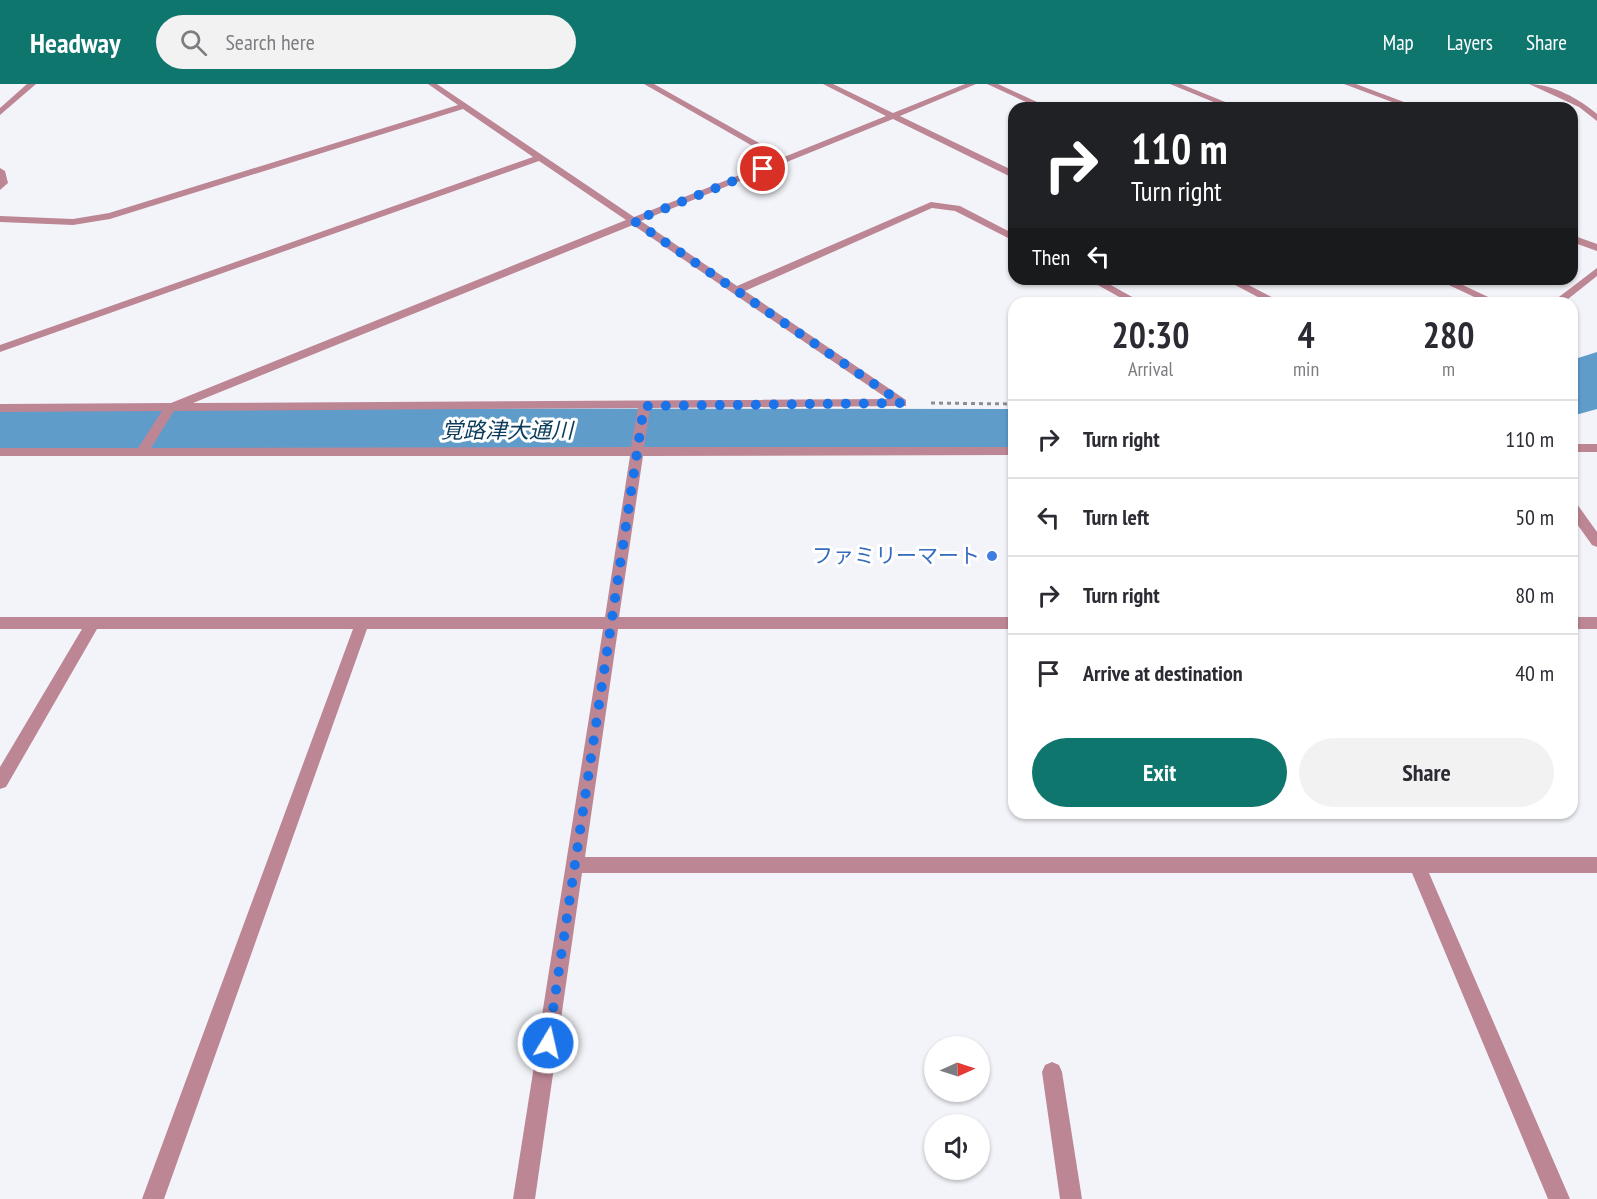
<!DOCTYPE html>
<html lang="en">
<head>
<meta charset="utf-8">
<style>
  body { margin:0; font-family:"PT Sans Narrow","Noto Sans JP",sans-serif; background:#f2f2f3; color:#2b2b33; height:100vh; display:flex; flex-direction:column; font-size:22px; white-space:nowrap }
  * { box-sizing:border-box; margin:0 }
  p { font-size:20px; color:#7c7c81 }
  .icon { flex:none; width:33px; height:33px; fill:none; stroke:currentColor; stroke-width:2; stroke-linecap:round; stroke-linejoin:round }
  .map { position:relative; flex:1; overflow:hidden }
  .details { position:absolute; left:1008px; top:213px; width:570px; height:522px; display:flex; flex-direction:column; background:#fff; border-radius:18px; box-shadow:0 2px 4px #0004 }
  .details>* { flex:none }
  .banner { position:absolute; left:1008px; top:18px; width:570px; height:183px; border-radius:18px; box-shadow:0 2px 4px #0004; background:#202124; color:#fff; overflow:hidden }
  .needle { width:39px; rotate:87deg }
  .buttons { position:absolute; left:924px; top:952px; display:grid; gap:12px }
  .buttons a { display:grid; place-items:center; width:66px; height:66px; border-radius:50%; background:#fff; box-shadow:0 2px 4px #0004; font-size:30px }
  .pin { position:absolute; display:grid; place-items:center; width:51px; height:51px; color:#fff; margin:-26px; border:3px solid #fff; border-radius:50%; box-shadow:0 2px 6px #0007 }
  .me { position:absolute; width:66px; margin:-33px; rotate:9deg; stroke-linejoin:round; filter:drop-shadow(0 0 4px #0008) }
  .turn { display:flex; align-items:center; gap:21px; height:126px; padding:0 24px; font-size:27px }
  .turn .icon { width:78px; height:78px; stroke-width:2.5 }
  .turn b { display:block; font-size:42px; line-height:51px }
  .then { display:flex; align-items:center; height:57px; padding:0 24px; background:#0003; gap:12px; font-size:22px }
  .eta { display:flex; justify-content:space-evenly; align-items:center; height:102px; text-align:center }
  .eta b { font-size:36px; font-weight:600; line-height:42px }
  .cta { display:flex; gap:12px; margin-top:auto; padding:12px 24px }
  .cta a { flex:1; height:69px; border-radius:36px; background:#0f766e; color:#fff; font-size:24px; font-weight:600; line-height:69px; text-align:center }
  .cta a+a { background:#f2f2f3; color:#2b2b33 }
  ul { padding:0; list-style:none }
  li { display:flex; align-items:center; gap:18px; height:78px; padding:0 24px; border-top:2px solid #e1e1e2 }
  li div { flex:1 }
  li b { display:block; font-size:22px }
  li em { font-style:normal }
  header { display:flex; align-items:center; gap:36px; box-sizing:border-box; height:84px; padding:0 30px; background:#0f766e; color:#fff }
  header strong { font-size:28px }
  nav { display:flex; gap:33px; margin-inline-start:auto; font-size:21px }
  .search { width:420px; height:54px; background:#f2f2f3; display:flex; align-items:center; gap:15px; box-sizing:border-box; padding:0 21px; border-radius:33px; color:#7c7c81; font-size:22px }
  .map>svg:first-child { display:block }
  .lines { fill:none; stroke-linecap:round; stroke-linejoin:round }
  .river { fill:#5f9cca; fill-rule:evenodd }
  .path { stroke:#8c8d90; stroke-width:3; stroke-dasharray:4 4; stroke-linecap:butt }
  .minor { fill:#bd8695; fill-rule:evenodd }
  .route { stroke:#1a73e8; stroke-width:10; stroke-dasharray:0 18 }
  .shop-dot { fill:#3f7fe0; stroke:#fff; stroke-width:2 }
  .labels { text-anchor:middle; stroke-width:6; stroke-linejoin:round; paint-order:stroke }
  .shop-label { font-size:21px; fill:#366cbe; stroke:#fff; text-anchor:end }
  .water-label { font-size:22px; font-style:italic; fill:#0c3c5c; stroke:#fff }
</style>
</head>
<body>
<header>
<strong>Headway</strong>
<div class="search"><svg class="icon" aria-label="search" viewBox="0 0 24 24"><circle cx="10" cy="10" r="6"/><path d="M15 15l6 6"/></svg>Search here</div>
<nav><a>Map</a><a>Layers</a><a>Share</a></nav>
</header>
<div class="map">
<svg width="1597" height="1115" viewBox="0 0 1597 1115">
  <rect width="100%" height="100%" fill="#f3f4f9"/>
  <g class="lines">
    <path class="river" d="M1597,268V325L1572,332V276Z
      M0,324L1014,325V369L0,368Z"/>
    <path class="path" d="M931,319L1014,320"/>
    <path class="minor" d="M27,0H36L0,31V24Z
      M428,0H437L634,133L777,76L644,0H654L784,73L886,32L823,0H833L893,29L965,0H976L900,32L1014,87V94L1011,93L893,35L641,137L737,202L931,118L960,122L1014,150V157L955,127L932,124L745,207L906,316V322L650,324L644,363H1014V371L643,372L619,533H1014V545H618L585,773H1597V789H1429L1570,1115H1548L1412,789H582L535,1115H513L603,545H367L164,1115H142L353,545H97L6,703L0,705V683L82,545H0V533H605L630,372H0V364H138L162,327L0,328V320L171,319L626,136L539,77L0,268V261L533,73L463,25L110,135L73,141L0,138V132L73,135L109,129L458,21ZM633,141L888,315L193,319ZM638,324L631,363L151,364L174,327Z
      M987,0H998L1050,24H1039Z
      M1170,0H1181L1240,24H1228Z
      M1344,0H1356L1420,24H1408Z
      M1529,0C1552,0 1580,15 1597,30V37L1579,23Z
      M0,84L5,87L8,99L0,106Z
      M1572,151L1597,160V167L1572,158Z
      M1597,184V192L1563,219H1551Z
      M1087,195H1100L1143,219H1130Z
      M1224,195H1237L1283,219H1269Z
      M1436,195H1450L1501,219H1487Z
      M1572,360H1597V368H1572Z
      M1572,418L1577,420L1597,448V463L1592,461L1572,433Z
      M1572,533H1597V545H1572Z
      M1052,978L1059,981L1062,988L1082,1115H1060L1042,988L1045,981Z"/>
  </g>
  <g class="lines">
    <path class="route" d="M548,959L644,322L902,319L634,137L763,85"/>
  </g>
  <circle class="shop-dot" cx="992" cy="472" r="6"/>
  <g class="labels">
    <g class="shop-label">
      <text x="980" y="479">ファミリーマート</text>
    </g>
    <g class="water-label">
      <text x="507" y="354">覚路津大通川</text>
    </g>
  </g>
</svg>
<div class="buttons">
<a><svg class="needle" viewBox="-14 -14 28 28"><path d="M0-13l5 13h-10z" fill="#e53935"/><path d="M0 13l5-13h-10z" fill="#7c7c81"/></svg></a>
<a><svg class="icon" aria-label="sound" viewBox="0 0 24 24"><path d="M4 9h4l5-4v14l-5-4H4zM17 9q2 3 0 6"/></svg></a>
</div>
<div class="pin" style="left:763px;top:85px;background:#d93025"><svg class="icon" aria-label="arrive" viewBox="0 0 24 24"><path d="M6 21V4h12l-3 4 3 4H6"/></svg></div>
<svg class="me" style="left:548px;top:959px" viewBox="-20 -20 40 40"><circle r="17" fill="#1a73e8" stroke="#fff" stroke-width="3"/><path d="M0-11L8 9 0 5-8 9z" fill="#fff"/></svg>
<div class="banner">
<div class="turn"><svg class="icon" aria-label="right" viewBox="0 0 24 24"><path d="M7 20v-9h11M14 6l5 5-5 5"/></svg><div><b>110 m</b>Turn right</div></div>
<div class="then">Then<svg class="icon" aria-label="left" viewBox="0 0 24 24"><path d="M17 20v-9H6M10 6l-5 5 5 5"/></svg></div>
</div>
<section class="details">
<div class="eta">
<div><b>20:30</b><p>Arrival</p></div>
<div><b>4</b><p>min</p></div>
<div><b>280</b><p>m</p></div>
</div>
<ul>
<li><svg class="icon" aria-label="right" viewBox="0 0 24 24"><path d="M7 20v-9h11M14 6l5 5-5 5"/></svg><div><b>Turn right</b></div><em>110 m</em></li>
<li><svg class="icon" aria-label="left" viewBox="0 0 24 24"><path d="M17 20v-9H6M10 6l-5 5 5 5"/></svg><div><b>Turn left</b></div><em>50 m</em></li>
<li><svg class="icon" aria-label="right" viewBox="0 0 24 24"><path d="M7 20v-9h11M14 6l5 5-5 5"/></svg><div><b>Turn right</b></div><em>80 m</em></li>
<li><svg class="icon" aria-label="arrive" viewBox="0 0 24 24"><path d="M6 21V4h12l-3 4 3 4H6"/></svg><div><b>Arrive at destination</b></div><em>40 m</em></li>
</ul>
<div class="cta"><a>Exit</a><a>Share</a></div>
</section>
</div>
</body>
</html>
